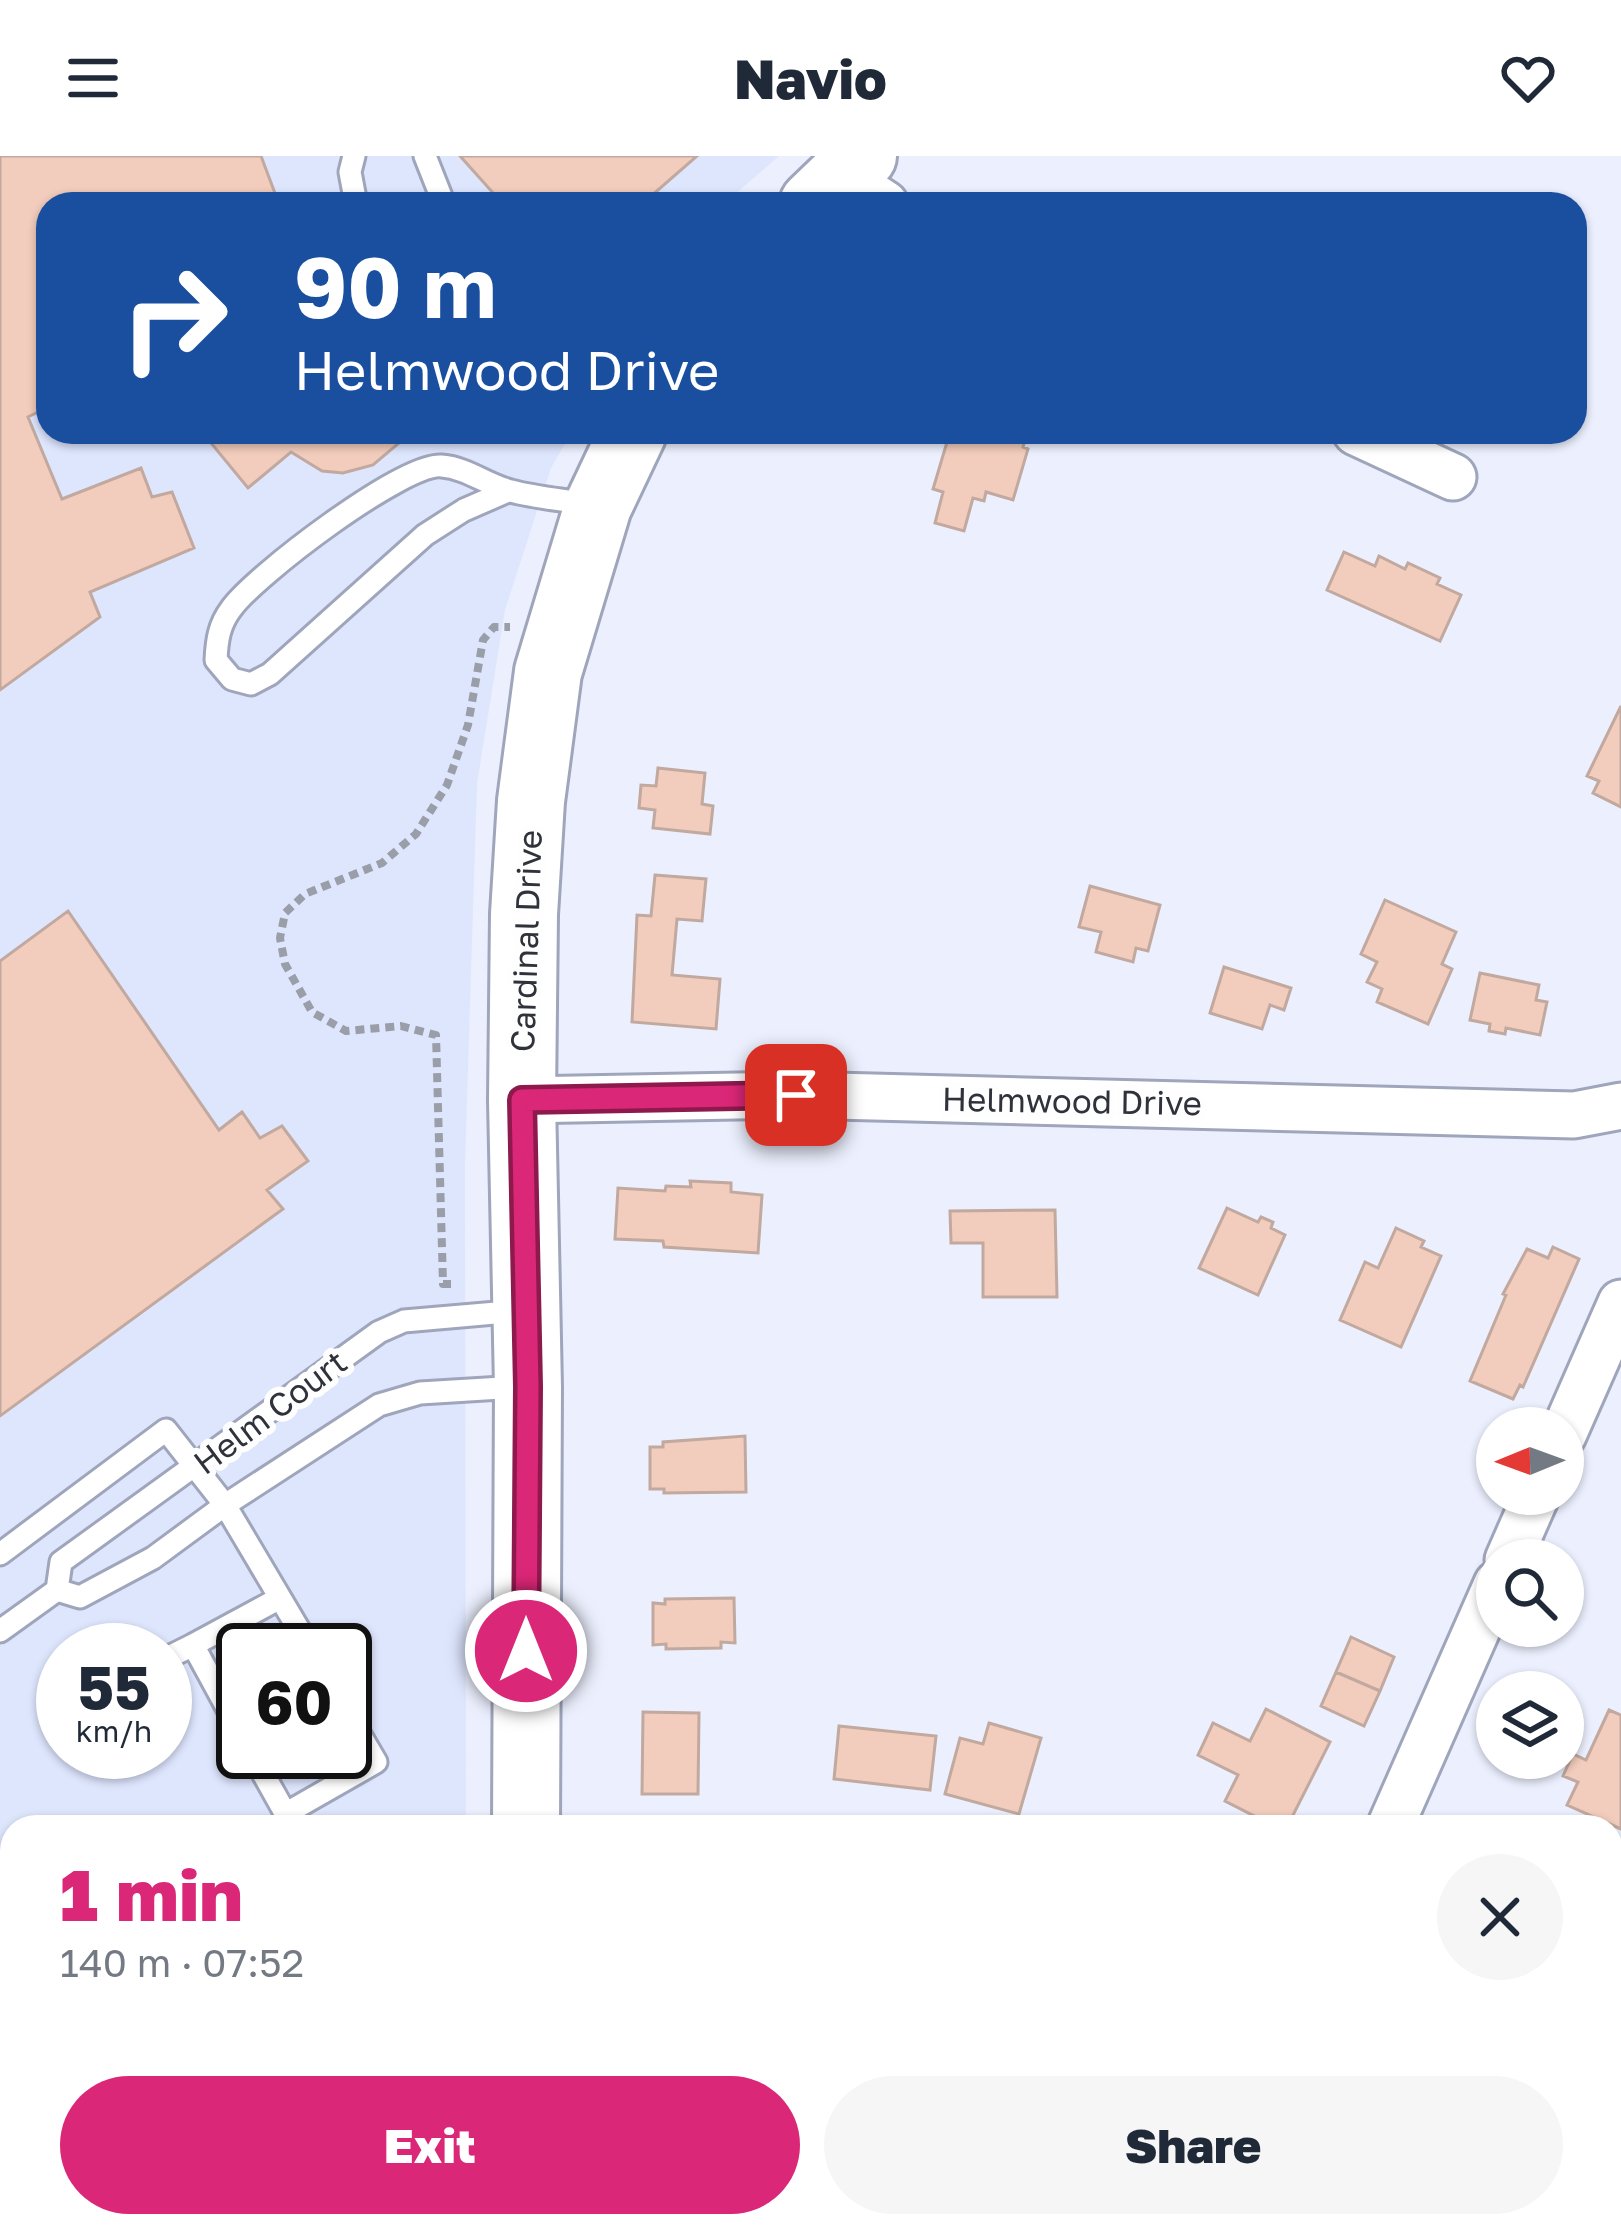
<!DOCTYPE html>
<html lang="en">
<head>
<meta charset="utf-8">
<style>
  body { margin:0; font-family:"Golos Text",sans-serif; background:#f6f6f7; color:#1f2937; height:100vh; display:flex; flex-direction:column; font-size:45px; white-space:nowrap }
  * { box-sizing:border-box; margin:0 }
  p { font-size:39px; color:#747a83 }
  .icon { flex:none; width:66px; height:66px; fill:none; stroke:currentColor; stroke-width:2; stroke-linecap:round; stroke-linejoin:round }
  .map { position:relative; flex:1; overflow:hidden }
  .side { position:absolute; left:0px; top:1659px; width:1623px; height:423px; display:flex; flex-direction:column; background:#fff; border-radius:36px 36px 0 0; box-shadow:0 3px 9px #0004 }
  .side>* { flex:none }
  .guide { position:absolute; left:36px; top:36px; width:1551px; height:252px; border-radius:36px; box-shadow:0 3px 9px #0004; background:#1a4fa0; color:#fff; overflow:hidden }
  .needle { width:78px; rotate:269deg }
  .controls { position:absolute; left:1476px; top:1251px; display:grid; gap:24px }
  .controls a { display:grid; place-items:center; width:108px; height:108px; border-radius:50%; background:#fff; box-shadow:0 3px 9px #0004; font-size:60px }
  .speed { position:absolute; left:36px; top:1467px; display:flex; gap:24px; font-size:60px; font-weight:700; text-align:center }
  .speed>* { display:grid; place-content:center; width:156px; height:156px; border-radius:50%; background:#fff; box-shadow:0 3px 9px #0004; line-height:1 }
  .speed small { font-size:30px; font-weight:400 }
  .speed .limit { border:6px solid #111; border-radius:18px; background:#fff; color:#111 }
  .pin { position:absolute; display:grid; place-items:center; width:102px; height:102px; color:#fff; margin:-51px; border-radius:24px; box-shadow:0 6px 18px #0006 }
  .me { position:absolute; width:132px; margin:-66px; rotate:0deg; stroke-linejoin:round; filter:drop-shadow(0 0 9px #0008) }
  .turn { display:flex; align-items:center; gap:42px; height:252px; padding:0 60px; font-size:54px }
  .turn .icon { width:156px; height:156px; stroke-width:2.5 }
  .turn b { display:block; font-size:84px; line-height:102px }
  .round { display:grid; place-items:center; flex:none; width:126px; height:126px; border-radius:63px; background:#f6f6f7 }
  .head { display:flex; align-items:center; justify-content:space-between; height:204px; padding:0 60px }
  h1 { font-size:72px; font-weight:800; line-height:90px; color:#db2777 }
  .button { display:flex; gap:24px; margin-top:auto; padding:24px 60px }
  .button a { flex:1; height:138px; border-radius:72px; background:#db2777; color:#fff; font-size:48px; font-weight:800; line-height:138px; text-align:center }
  .button a+a { background:#f6f6f7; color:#1f2937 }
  header { display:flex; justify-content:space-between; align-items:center; height:156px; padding:0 60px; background:#fff; font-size:54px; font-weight:800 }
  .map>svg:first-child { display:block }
  .built { fill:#dee6fe; fill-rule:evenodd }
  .building { fill:#f2ccbc; stroke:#c1a99f; stroke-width:3 }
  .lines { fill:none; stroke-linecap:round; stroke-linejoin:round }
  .lane-casing { stroke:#9fa5bb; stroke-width:27 }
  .street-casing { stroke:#9fa5bb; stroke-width:51 }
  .primary-casing { stroke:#9fa5bb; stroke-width:72 }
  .path { stroke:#9a9ea9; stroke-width:8; stroke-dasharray:9 6; stroke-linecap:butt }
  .lane { stroke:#fff; stroke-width:21 }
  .street { stroke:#fff; stroke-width:45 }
  .primary { stroke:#fff; stroke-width:66 }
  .route-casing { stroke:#8e194d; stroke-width:30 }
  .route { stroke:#db2777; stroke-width:21 }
  .labels { text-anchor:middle; stroke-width:12; stroke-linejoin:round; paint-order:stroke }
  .street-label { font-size:33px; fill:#30323b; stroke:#fefefe }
</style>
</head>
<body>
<header><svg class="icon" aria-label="menu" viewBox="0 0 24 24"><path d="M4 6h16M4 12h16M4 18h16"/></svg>Navio<svg class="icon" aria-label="heart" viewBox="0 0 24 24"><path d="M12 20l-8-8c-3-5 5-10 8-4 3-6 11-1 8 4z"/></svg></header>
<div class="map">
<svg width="1621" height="2080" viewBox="0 0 1621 2080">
  <rect width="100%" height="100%" fill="#ecf0fe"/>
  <path class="built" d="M0,0H779L724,48H48V276H572L551,312L505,454L477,628L465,1008L466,1671H12V2070H454V2080H0ZM63,1494H165V1596H63ZM243,1494H345V1596H243Z"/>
  <path class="building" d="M0,0H261L279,48H48V251L28,261L62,343L141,312L152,341L172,336L194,392L90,436L100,461L0,534Z
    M460,0H697L642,48H503Z
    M202,276H412L373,309L343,317L322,315L291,296L248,332Z
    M950,276H1027L1023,291L1028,293L1013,344L986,336L984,345L973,342L964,375L935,367L943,336L933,333Z
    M1344,396L1375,410L1379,400L1405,413L1408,407L1440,422L1437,428L1461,439L1440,485L1327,434Z
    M1621,550V651L1593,637L1599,625L1587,620Z
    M658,612L705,617L702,648L713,650L710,678L653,672L655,654L639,652L641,629L656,630Z
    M655,719L706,723L702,765L677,763L672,819L720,823L716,873L632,866L637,759L651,760Z
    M1090,730L1160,749L1148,795L1136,792L1133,806L1096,796L1101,776L1079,771Z
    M1385,744L1456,776L1442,808L1452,813L1428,868L1377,846L1382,833L1367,826L1377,806L1361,798Z
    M68,755L219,974L242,956L260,982L282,970L308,1005L267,1034L283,1053L0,1260V805Z
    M1224,811L1291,832L1284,854L1270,849L1262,873L1210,857Z
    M1480,817L1539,829L1536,844L1547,846L1540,879L1506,872L1505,878L1489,875L1490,868L1470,864Z
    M690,1025L731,1027V1036L762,1039L758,1097L664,1091L663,1085L615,1083L618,1032L665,1035L666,1030L691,1031Z
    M1227,1052L1258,1066L1261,1061L1273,1066L1271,1072L1285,1079L1258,1139L1199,1112Z
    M1055,1054L1057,1141H983V1087H951L950,1055Z
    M1396,1072L1424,1085L1421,1091L1441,1100L1401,1191L1340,1164L1365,1106L1378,1112Z
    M1553,1091L1579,1103L1523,1231L1520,1229L1513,1243L1470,1225L1506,1139L1503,1138L1527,1093L1548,1102Z
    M745,1280L746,1336L664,1337V1333H650V1291H663V1286Z
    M734,1442L735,1487L721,1486V1492L666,1493V1488L653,1489V1447L665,1448V1443Z
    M1351,1481L1394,1501L1380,1535L1336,1516Z
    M1336,1516L1380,1535L1364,1570L1321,1550Z
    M1266,1553L1330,1586L1287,1671H1276L1225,1645L1238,1619L1198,1599L1213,1567L1250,1585Z
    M1609,1554L1621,1559V1673L1567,1649L1578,1626L1563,1620L1573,1598L1586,1604Z
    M643,1556L699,1557L698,1638H642Z
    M989,1567L1041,1582L1019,1658L945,1638L960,1582L983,1588Z
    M839,1570L936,1580L930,1634L834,1623Z
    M1020,2070H1080L1101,2080H1015Z
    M1349,2070H1412L1407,2080H1344Z"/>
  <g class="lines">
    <defs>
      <path id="lane" d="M354,0L350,16L356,48
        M425,0L444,48
        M508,335L464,354L425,379L270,518L251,528L232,523L216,504C217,484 219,469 231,453C254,420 404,306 442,310C467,312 487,329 511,335C537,342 566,344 593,349
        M0,1398L166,1274L225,1349L311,1494
        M57,1434L80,1441L153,1402L225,1349L379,1249L420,1237L519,1231
        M0,1475L57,1434L61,1406L379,1176L404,1165L519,1155
        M193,1489L280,1442
        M165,1503L193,1489L243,1581
        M251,1596L293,1671
        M285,1658L376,1606L345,1553
        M0,2024L12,2017"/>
      <path id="street" d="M841,19L885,48
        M1356,276L1453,321
        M522,944L796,939L1574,959L1621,950
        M1563,1279L1621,1147
        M1508,1404L1537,1338
        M1390,1671L1497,1428
        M0,1924L12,1944
        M87,2070L93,2080
        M1214,2080L1218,2070"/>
      <path id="primary" d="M813,48L863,0
        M526,1671L528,1231L522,944L524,758L531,645L548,516L598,350L633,276
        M513,2080L514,2070"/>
    </defs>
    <use href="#lane" class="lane-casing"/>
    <use href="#street" class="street-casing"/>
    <use href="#primary" class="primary-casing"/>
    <path class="path" d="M451,1128H443L436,879L401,870L346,875L312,856L285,808L280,782L285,757L305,738L382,707L416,678L447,629L468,569L483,484L494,471H510"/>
    <use href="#lane" class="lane"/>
    <use href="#street" class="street"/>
    <use href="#primary" class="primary"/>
  </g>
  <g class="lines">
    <defs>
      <path id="route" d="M526,1495L528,1231L522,944L796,939"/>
    </defs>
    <use href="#route" class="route-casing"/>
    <use href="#route" class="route"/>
  </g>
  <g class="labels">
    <g class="street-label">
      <text transform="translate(526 785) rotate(-88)" y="12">Cardinal Drive</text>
      <text transform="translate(1072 945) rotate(1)" y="12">Helmwood Drive</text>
      <text transform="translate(270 1256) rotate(-37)" y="12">Helm Court</text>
    </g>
  </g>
</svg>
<div class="controls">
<a><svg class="needle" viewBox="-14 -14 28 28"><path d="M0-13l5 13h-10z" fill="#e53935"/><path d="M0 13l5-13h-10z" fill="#747a83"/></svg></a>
<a><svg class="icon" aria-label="search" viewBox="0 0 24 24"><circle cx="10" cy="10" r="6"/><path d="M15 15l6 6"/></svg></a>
<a><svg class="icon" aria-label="layers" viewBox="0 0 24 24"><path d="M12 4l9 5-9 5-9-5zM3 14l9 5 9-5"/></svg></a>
</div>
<div class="speed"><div>55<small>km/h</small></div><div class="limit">60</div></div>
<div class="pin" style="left:796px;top:939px;background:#d93025"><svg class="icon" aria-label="arrive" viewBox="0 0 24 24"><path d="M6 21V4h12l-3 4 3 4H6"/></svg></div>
<svg class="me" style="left:526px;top:1495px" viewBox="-20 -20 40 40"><circle r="17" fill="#db2777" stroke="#fff" stroke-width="3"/><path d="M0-11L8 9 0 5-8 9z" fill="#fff"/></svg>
<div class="guide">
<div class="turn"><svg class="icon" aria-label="right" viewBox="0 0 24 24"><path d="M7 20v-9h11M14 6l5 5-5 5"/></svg><div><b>90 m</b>Helmwood Drive</div></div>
</div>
<section class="side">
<div class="head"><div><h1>1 min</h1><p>140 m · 07:52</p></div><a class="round"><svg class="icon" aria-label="close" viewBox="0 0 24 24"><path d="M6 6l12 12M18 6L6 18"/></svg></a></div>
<div class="button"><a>Exit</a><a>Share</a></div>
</section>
</div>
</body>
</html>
